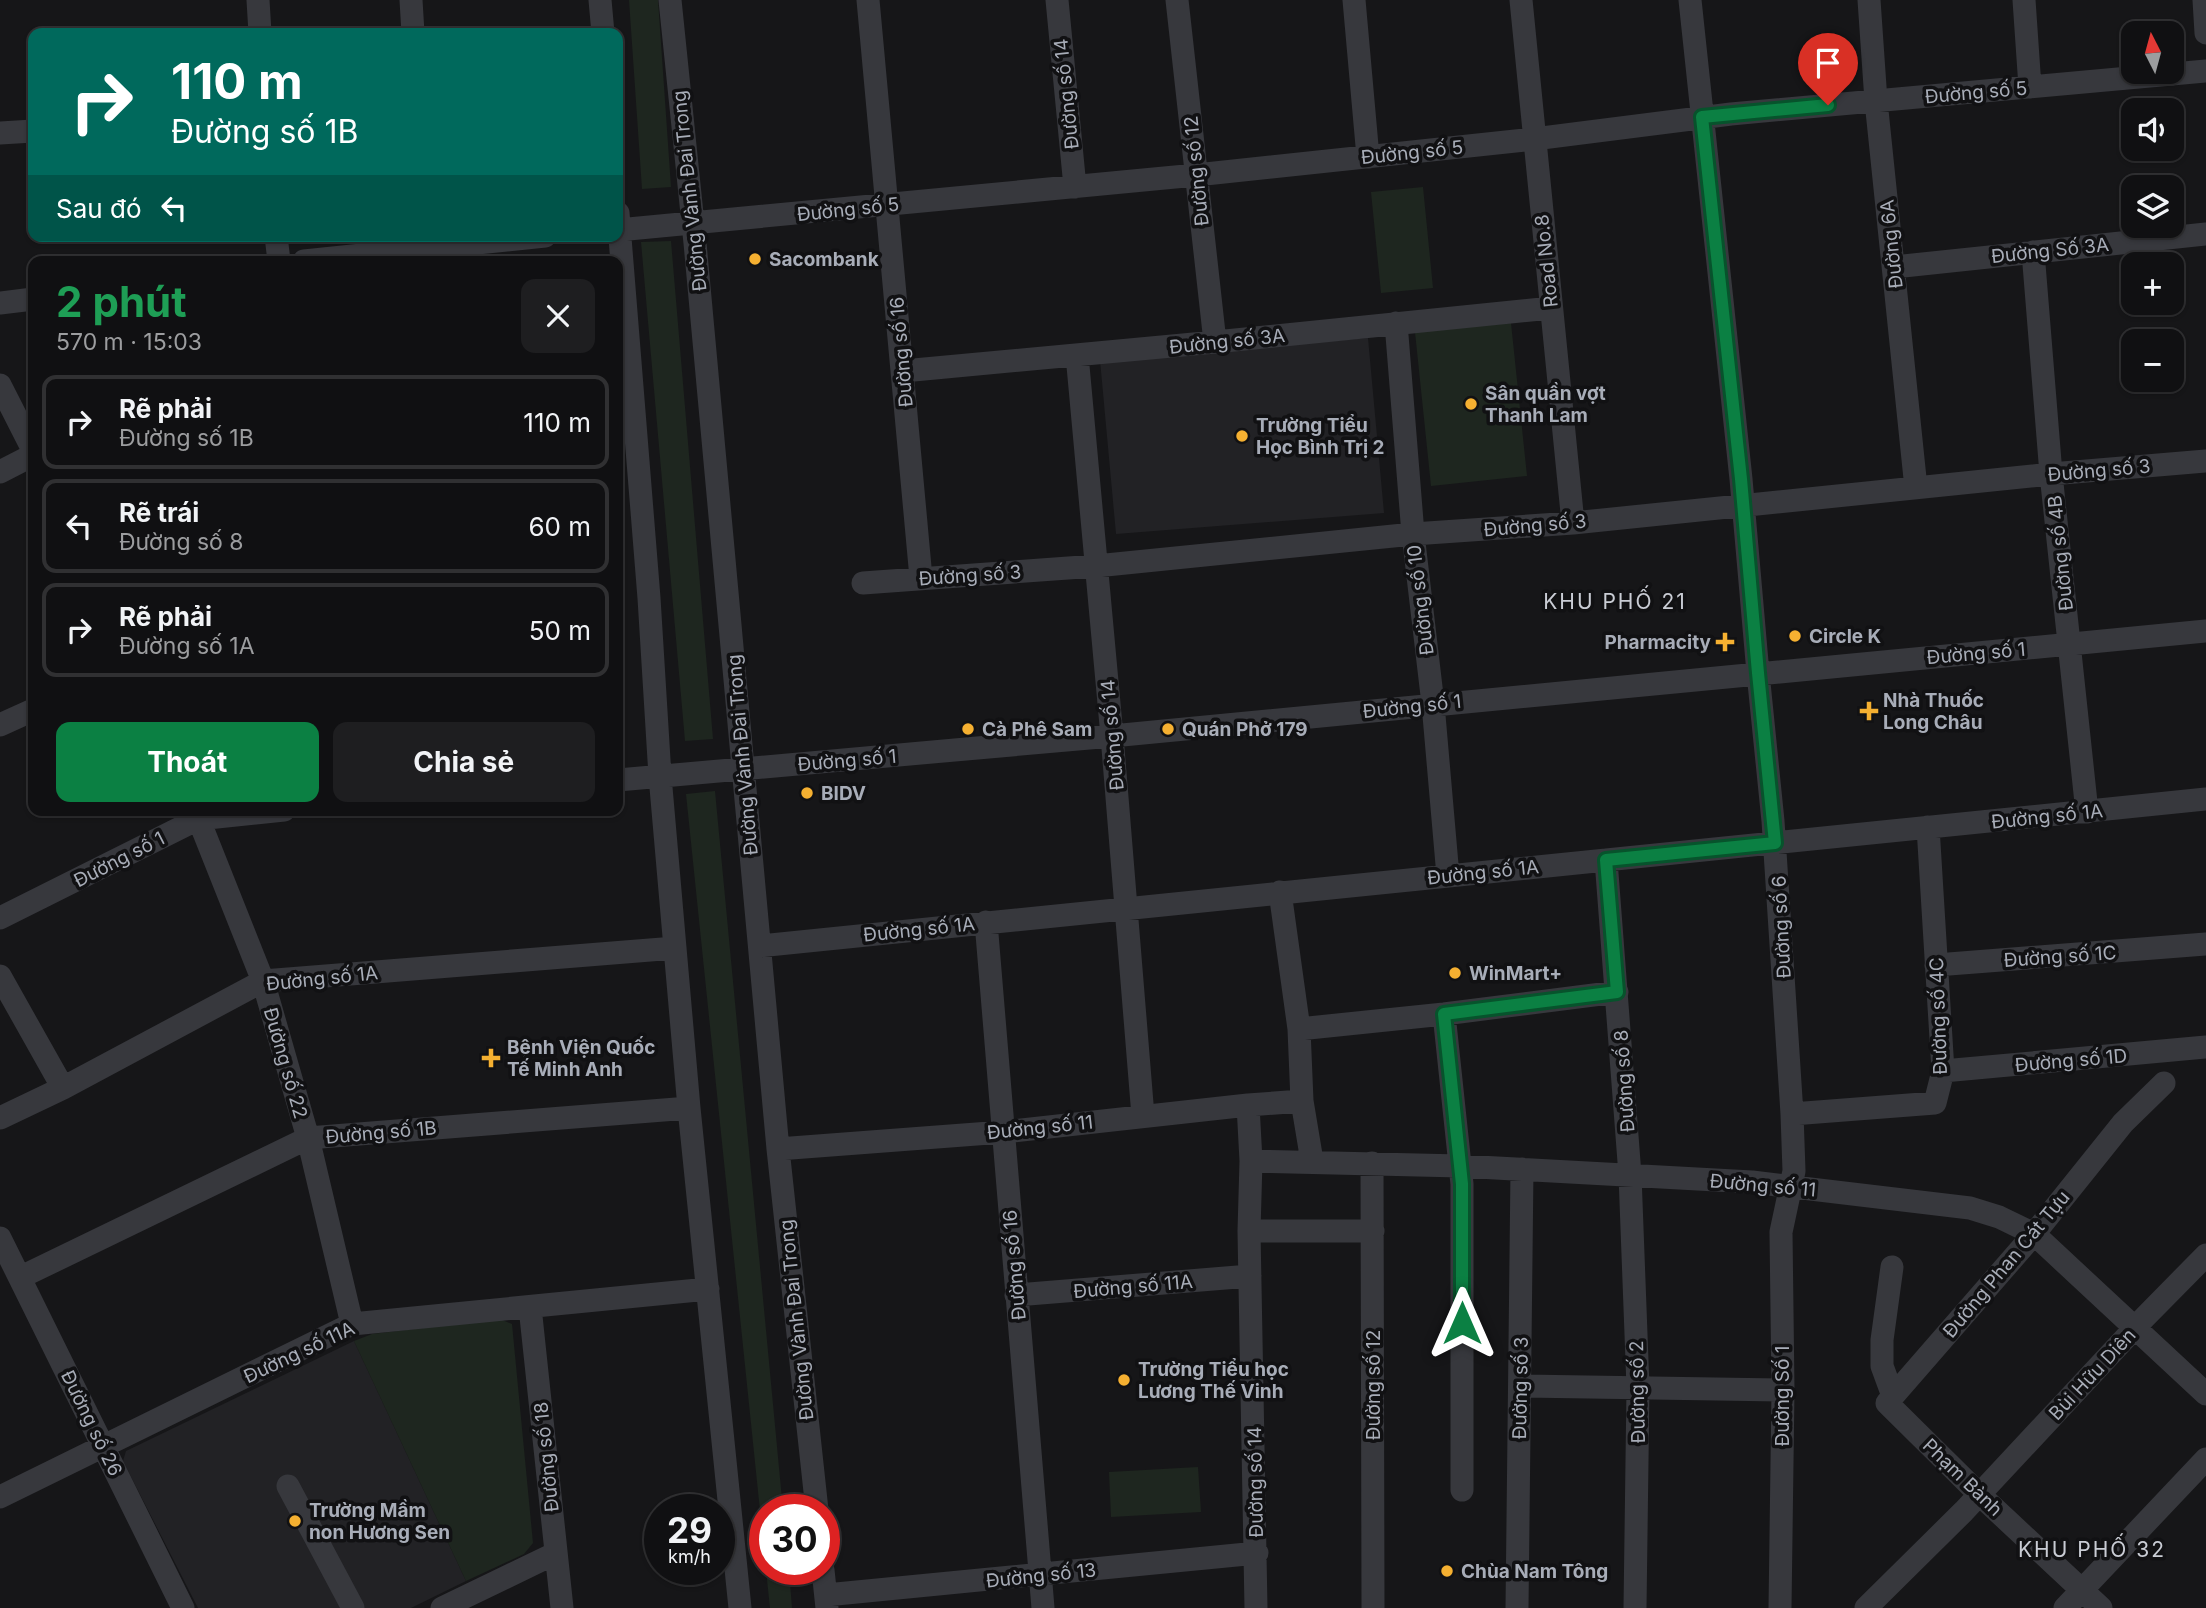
<!DOCTYPE html>
<html lang="vi">
<head>
<meta charset="utf-8">
<style>
  body { margin:0; font-family:Inter,sans-serif; background:#1e1e20; color:#f1f3f6; height:100vh; display:flex; flex-direction:column; font-size:26px; white-space:nowrap }
  * { box-sizing:border-box; margin:0 }
  p { font-size:23px; color:#9c9d9f }
  .icon { flex:none; width:38px; height:38px; fill:none; stroke:currentColor; stroke-width:2; stroke-linecap:round; stroke-linejoin:round }
  .map { position:relative; flex:1; overflow:hidden }
  .drawer { position:absolute; left:28px; top:256px; width:595px; height:560px; display:flex; flex-direction:column; background:#101012; border-radius:14px; box-shadow:0 2px 5px #0004,0 0 0 2px #303032 }
  .drawer>* { flex:none }
  .top-card { position:absolute; left:28px; top:28px; width:595px; height:214px; border-radius:14px; box-shadow:0 2px 5px #0004,0 0 0 2px #303032; background:#00695c; color:#fff; overflow:hidden }
  .needle { width:46px; rotate:354deg }
  .tools { position:absolute; left:2121px; top:21px; display:grid; gap:14px }
  .tools a { display:grid; place-items:center; width:63px; height:63px; border-radius:14px; background:#101012; box-shadow:0 2px 5px #0004,0 0 0 2px #303032; font-size:35px }
  .speed { position:absolute; left:644px; top:1494px; display:flex; gap:14px; font-size:35px; font-weight:700; text-align:center }
  .speed>* { display:grid; place-content:center; width:91px; height:91px; border-radius:50%; background:#101012; box-shadow:0 2px 5px #0004,0 0 0 2px #303032; line-height:1 }
  .speed small { font-size:18px; font-weight:400 }
  .speed .limit { border:10px solid #d22; background:#fff; color:#111 }
  .pin { position:absolute; display:grid; place-items:center; width:60px; height:60px; color:#fff; margin:-72px -30px; border-radius:50% 50% 50% 0; rotate:-45deg; box-shadow:0 0 7px #0007 }
  .pin .icon { rotate:45deg }
  .me { position:absolute; width:77px; margin:-38px; rotate:0deg; stroke-linejoin:round; filter:drop-shadow(0 0 5px #0008) }
  .turn { display:flex; align-items:center; gap:24px; height:147px; padding:0 28px; font-size:32px }
  .turn .icon { width:91px; height:91px; stroke-width:2.5 }
  .turn b { display:block; font-size:49px; line-height:60px }
  .then { display:flex; align-items:center; height:66px; padding:0 28px; background:#0003; gap:14px; font-size:26px }
  .round { display:grid; place-items:center; flex:none; width:74px; height:74px; border-radius:14px; background:#1e1e20 }
  .headline { display:flex; align-items:center; justify-content:space-between; height:119px; padding:0 28px }
  h1 { font-size:42px; font-weight:700; line-height:52px; color:#1e9e55 }
  .button { display:flex; gap:14px; margin-top:auto; padding:14px 28px }
  .button a { flex:1; height:80px; border-radius:14px; background:#0b8043; color:#fff; font-size:28px; font-weight:700; line-height:80px; text-align:center }
  .button a+a { background:#1e1e20; color:#f1f3f6 }
  ul { padding:0; list-style:none }
  li { display:flex; align-items:center; gap:21px; height:94px; margin:0 14px 10px; padding:0 14px; border:4px solid #303032; border-radius:14px }
  li div { flex:1 }
  li b { display:block; font-size:26px }
  li em { font-style:normal }
  .map>svg:first-child { display:block }
  .built { fill:#222225 }
  .green { fill:#1e261f }
  .lines { fill:none; stroke-linecap:round; stroke-linejoin:round }
  .minor { stroke:#37383d; stroke-width:23 }
  .route-casing { stroke:#07532c; stroke-width:18 }
  .route { stroke:#0b8043; stroke-width:12 }
  .poi-dot { fill:#f5b031; stroke:#111113; stroke-width:2.5 }
  .labels { text-anchor:middle; stroke-width:7; stroke-linejoin:round; paint-order:stroke }
  .street-label { font-size:19px; fill:#a8adb8; stroke:#111113 }
  .poi-label { font-size:19px; font-weight:bold; fill:#a8adb8; stroke:#111113; text-anchor:start }
  .neighbourhood-label { font-size:21px; letter-spacing:2px; fill:#c9ccd4; stroke:#111113 }
</style>
</head>
<body>
<div class="map">
<svg width="2206" height="1608" viewBox="0 0 2206 1608">
  <rect width="100%" height="100%" fill="#161618"/>
  <path class="built" d="M1368,338L1384,513L1116,534L1100,360Z
    M354,1341L466,1581L411,1608H198L123,1461L126,1451Z"/>
  <path class="green" d="M629,0H658L671,187L642,189Z
    M1423,187L1433,288L1381,293L1371,192Z
    M671,241L713,739L685,741L641,242Z
    M1511,323L1527,476L1431,486L1415,332Z
    M715,791L783,1510H765V1559L686,794Z
    M500,1319L512,1324L533,1543L524,1554L466,1581L354,1341L372,1334Z
    M1198,1467L1201,1512L1111,1517L1109,1472Z
    M766,1570H789L792,1608H770Z"/>
  <g class="lines">
    <path class="minor" d="M258,0L260,33
      M411,0L413,33
      M600,0L603,33
      M670,0L695,243L778,1149L817,1510
      M868,0L921,578
      M1057,0L1075,187
      M1177,0L1215,342
      M1354,0L1368,157
      M1521,0L1573,523
      M1690,0L1741,479L1758,673L1773,821L1792,1114L1794,1171L1781,1232L1783,1390L1780,1608
      M1869,0L1876,101L1916,488
      M2024,0L2030,87
      M2204,0L2206,33
      M0,133L33,131
      M618,213L649,598L660,776L675,948L689,1108L740,1608
      M618,230L1196,175L1534,139L1731,114L2206,71
      M276,236L279,261
      M2033,252L2051,474L2087,812
      M304,261L545,236
      M1894,267L2206,234
      M0,303L33,299
      M1396,323L1413,534L1433,704L1448,876
      M1077,355L1112,736L1143,1116
      M903,371L1215,342L1551,308
      M0,385L33,450
      M0,472L33,455
      M863,583L1096,566L1413,534L1573,523L2051,474L2206,461
      M0,725L33,710
      M618,780L1112,736L2206,631
      M195,810L263,981L308,1138L352,1324
      M1606,860L1630,1175L1638,1387L1635,1608
      M1280,892L1299,1029L1302,1101L1312,1161
      M0,918L198,819L284,810
      M986,922L1043,1608
      M760,946L2206,799
      M1936,965L2206,944
      M0,976L63,1088
      M1444,1014L1462,1184V1490
      M1299,1029L1444,1014L1617,992
      M1943,1071L2206,1047
      M1248,1105L1251,1161L1249,1231L1256,1608
      M1792,1114L1935,1103L1943,1071L1928,827
      M0,1118L63,1088L263,981L675,948
      M778,1149L1003,1132L1248,1105L1302,1101
      M1251,1161L1460,1166L1752,1182L1970,1208L1999,1217L2034,1234L2206,1394
      M1372,1163L1373,1608
      M1249,1231H1373
      M0,1238L183,1608
      M1892,1267L1882,1340V1366L1893,1396
      M21,1277L308,1138L689,1108
      M1016,1295L1250,1276
      M530,1307L562,1608
      M1520,1386L1783,1390
      M288,1486L353,1608
      M0,1497L352,1324L708,1289
      M823,1570L827,1608
      M826,1595L1257,1553
      M442,1608L556,1553
      M1517,1608L1522,1169
      M1866,1608L1964,1511L2145,1317L2206,1255
      M2065,1608L2206,1459
      M2101,1608L1980,1495L1887,1403L2034,1234L2123,1123L2164,1083"/>
  </g>
  <g class="lines">
    <defs>
      <path id="route" d="M1462,1323V1184L1444,1014L1617,992L1606,860L1775,843L1758,673L1741,479L1702,117L1828,105"/>
    </defs>
    <use href="#route" class="route-casing"/>
    <use href="#route" class="route"/>
  </g>
  <g class="poi-dot">
    <circle cx="755" cy="259" r="7"/>
    <circle cx="1471" cy="404" r="7"/>
    <circle cx="1242" cy="436" r="7"/>
    <circle cx="1795" cy="636" r="7"/>
    <path d="M1721.5 631.5h7v7h7v7h-7v7h-7v-7h-7v-7h7z"/>
    <path d="M1865.5 700.5h7v7h7v7h-7v7h-7v-7h-7v-7h7z"/>
    <circle cx="968" cy="729" r="7"/>
    <circle cx="1168" cy="729" r="7"/>
    <circle cx="807" cy="793" r="7"/>
    <circle cx="1455" cy="973" r="7"/>
    <path d="M487.5 1047.5h7v7h7v7h-7v7h-7v-7h-7v-7h7z"/>
    <circle cx="1124" cy="1380" r="7"/>
    <circle cx="295" cy="1521" r="7"/>
    <circle cx="1447" cy="1571" r="7"/>
  </g>
  <g class="labels">
    <g class="street-label">
      <text transform="translate(1976 92) rotate(-5)" y="7">Đường số 5</text>
      <text transform="translate(1066 94) rotate(-96)" y="7">Đường số 14</text>
      <text transform="translate(1412 152) rotate(-6)" y="7">Đường số 5</text>
      <text transform="translate(1196 171) rotate(-96)" y="7">Đường số 12</text>
      <text transform="translate(689 191) rotate(-96)" y="7">Đường Vành Đai Trong</text>
      <text transform="translate(848 209) rotate(-6)" y="7">Đường số 5</text>
      <text transform="translate(1891 244) rotate(-96)" y="7">Đường 6A</text>
      <text transform="translate(2050 250) rotate(-6)" y="7">Đường Số 3A</text>
      <text transform="translate(1546 261) rotate(-96)" y="7">Road No.8</text>
      <text transform="translate(1227 341) rotate(-6)" y="7">Đường số 3A</text>
      <text transform="translate(901 352) rotate(-95)" y="7">Đường số 16</text>
      <text transform="translate(2099 470) rotate(-5)" y="7">Đường số 3</text>
      <text transform="translate(1535 525) rotate(-5)" y="7">Đường số 3</text>
      <text transform="translate(2060 553) rotate(-96)" y="7">Đường số 4B</text>
      <text transform="translate(970 575) rotate(-4)" y="7">Đường số 3</text>
      <text transform="translate(1420 600) rotate(-97)" y="7">Đường số 10</text>
      <text transform="translate(1976 653) rotate(-5)" y="7">Đường số 1</text>
      <text transform="translate(1412 706) rotate(-6)" y="7">Đường số 1</text>
      <text transform="translate(1112 735) rotate(-95)" y="7">Đường số 14</text>
      <text transform="translate(742 755) rotate(-95)" y="7">Đường Vành Đai Trong</text>
      <text transform="translate(847 760) rotate(-5)" y="7">Đường số 1</text>
      <text transform="translate(2047 816) rotate(-6)" y="7">Đường số 1A</text>
      <text transform="translate(119 859) rotate(-27)" y="7">Đường số 1</text>
      <text transform="translate(1483 872) rotate(-6)" y="7">Đường số 1A</text>
      <text transform="translate(1781 927) rotate(-93)" y="7">Đường số 6</text>
      <text transform="translate(919 929) rotate(-6)" y="7">Đường số 1A</text>
      <text transform="translate(2060 956) rotate(-4)" y="7">Đường số 1C</text>
      <text transform="translate(322 978) rotate(-6)" y="7">Đường số 1A</text>
      <text transform="translate(1938 1016) rotate(-92)" y="7">Đường số 4C</text>
      <text transform="translate(2071 1060) rotate(-5)" y="7">Đường số 1D</text>
      <text transform="translate(286 1063) rotate(74)" y="7">Đường số 22</text>
      <text transform="translate(1624 1081) rotate(-94)" y="7">Đường số 8</text>
      <text transform="translate(1040 1127) rotate(-6)" y="7">Đường số 11</text>
      <text transform="translate(381 1132) rotate(-5)" y="7">Đường số 1B</text>
      <text transform="translate(1763 1185) rotate(5)" y="7">Đường số 11</text>
      <text transform="translate(2006 1264) rotate(-50)" y="7">Đường Phan Cát Tựu</text>
      <text transform="translate(1014 1265) rotate(-95)" y="7">Đường số 16</text>
      <text transform="translate(1133 1286) rotate(-5)" y="7">Đường số 11A</text>
      <text transform="translate(796 1320) rotate(-96)" y="7">Đường Vành Đai Trong</text>
      <text transform="translate(299 1352) rotate(-25)" y="7">Đường số 11A</text>
      <text transform="translate(2092 1374) rotate(-47)" y="7">Bùi Hữu Diên</text>
      <text transform="translate(1373 1385) rotate(-90)" y="7">Đường số 12</text>
      <text transform="translate(1520 1388) rotate(-89)" y="7">Đường số 3</text>
      <text transform="translate(1637 1392) rotate(-91)" y="7">Đường số 2</text>
      <text transform="translate(1782 1396) rotate(-90)" y="7">Đường Số 1</text>
      <text transform="translate(92 1423) rotate(64)" y="7">Đường số 26</text>
      <text transform="translate(546 1457) rotate(-96)" y="7">Đường số 18</text>
      <text transform="translate(1963 1477) rotate(44)" y="7">Phạm Bành</text>
      <text transform="translate(1255 1482) rotate(-91)" y="7">Đường số 14</text>
      <text transform="translate(1041 1575) rotate(-6)" y="7">Đường số 13</text>
    </g>
    <g class="poi-label">
      <text x="769" y="266">Sacombank</text>
      <text x="1485" y="400">Sân quần vợt<tspan x="1485" dy="22">Thanh Lam</tspan></text>
      <text x="1256" y="432">Trường Tiểu<tspan x="1256" dy="22">Học Bình Trị 2</tspan></text>
      <text x="1809" y="643">Circle K</text>
      <text x="1711" y="649" text-anchor="end">Pharmacity</text>
      <text x="1883" y="707">Nhà Thuốc<tspan x="1883" dy="22">Long Châu</tspan></text>
      <text x="982" y="736">Cà Phê Sam</text>
      <text x="1182" y="736">Quán Phở 179</text>
      <text x="821" y="800">BIDV</text>
      <text x="1469" y="980">WinMart+</text>
      <text x="507" y="1054">Bệnh Viện Quốc<tspan x="507" dy="22">Tế Minh Anh</tspan></text>
      <text x="1138" y="1376">Trường Tiểu học<tspan x="1138" dy="22">Lương Thế Vinh</tspan></text>
      <text x="309" y="1517">Trường Mầm<tspan x="309" dy="22">non Hương Sen</tspan></text>
      <text x="1461" y="1578">Chùa Nam Tông</text>
    </g>
    <g class="neighbourhood-label">
      <text x="1615" y="609">KHU PHỐ 21</text>
      <text x="2092" y="1557">KHU PHỐ 32</text>
    </g>
  </g>
</svg>
<div class="tools">
<a><svg class="needle" viewBox="-14 -14 28 28"><path d="M0-13l5 13h-10z" fill="#e53935"/><path d="M0 13l5-13h-10z" fill="#9c9d9f"/></svg></a>
<a><svg class="icon" aria-label="sound" viewBox="0 0 24 24"><path d="M4 9h4l5-4v14l-5-4H4zM17 9q2 3 0 6"/></svg></a>
<a><svg class="icon" aria-label="layers" viewBox="0 0 24 24"><path d="M12 4l9 5-9 5-9-5zM3 14l9 5 9-5"/></svg></a>
<a>+</a>
<a>−</a>
</div>
<div class="speed"><div>29<small>km/h</small></div><div class="limit">30</div></div>
<div class="pin" style="left:1828px;top:105px;background:#d93025"><svg class="icon" aria-label="arrive" viewBox="0 0 24 24"><path d="M6 21V4h12l-3 4 3 4H6"/></svg></div>
<svg class="me" style="left:1462px;top:1323px" viewBox="-20 -20 40 40"><path d="M0-17L14 15 0 8-14 15z" fill="#0b8043" stroke="#fff" stroke-width="4"/></svg>
<div class="top-card">
<div class="turn"><svg class="icon" aria-label="right" viewBox="0 0 24 24"><path d="M7 20v-9h11M14 6l5 5-5 5"/></svg><div><b>110 m</b>Đường số 1B</div></div>
<div class="then">Sau đó<svg class="icon" aria-label="left" viewBox="0 0 24 24"><path d="M17 20v-9H6M10 6l-5 5 5 5"/></svg></div>
</div>
<section class="drawer">
<div class="headline"><div><h1>2 phút</h1><p>570 m · 15:03</p></div><a class="round"><svg class="icon" aria-label="close" viewBox="0 0 24 24"><path d="M6 6l12 12M18 6L6 18"/></svg></a></div>
<ul>
<li><svg class="icon" aria-label="right" viewBox="0 0 24 24"><path d="M7 20v-9h11M14 6l5 5-5 5"/></svg><div><b>Rẽ phải</b><p>Đường số 1B</p></div><em>110 m</em></li>
<li><svg class="icon" aria-label="left" viewBox="0 0 24 24"><path d="M17 20v-9H6M10 6l-5 5 5 5"/></svg><div><b>Rẽ trái</b><p>Đường số 8</p></div><em>60 m</em></li>
<li><svg class="icon" aria-label="right" viewBox="0 0 24 24"><path d="M7 20v-9h11M14 6l5 5-5 5"/></svg><div><b>Rẽ phải</b><p>Đường số 1A</p></div><em>50 m</em></li>
</ul>
<div class="button"><a>Thoát</a><a>Chia sẻ</a></div>
</section>
</div>
</body>
</html>
